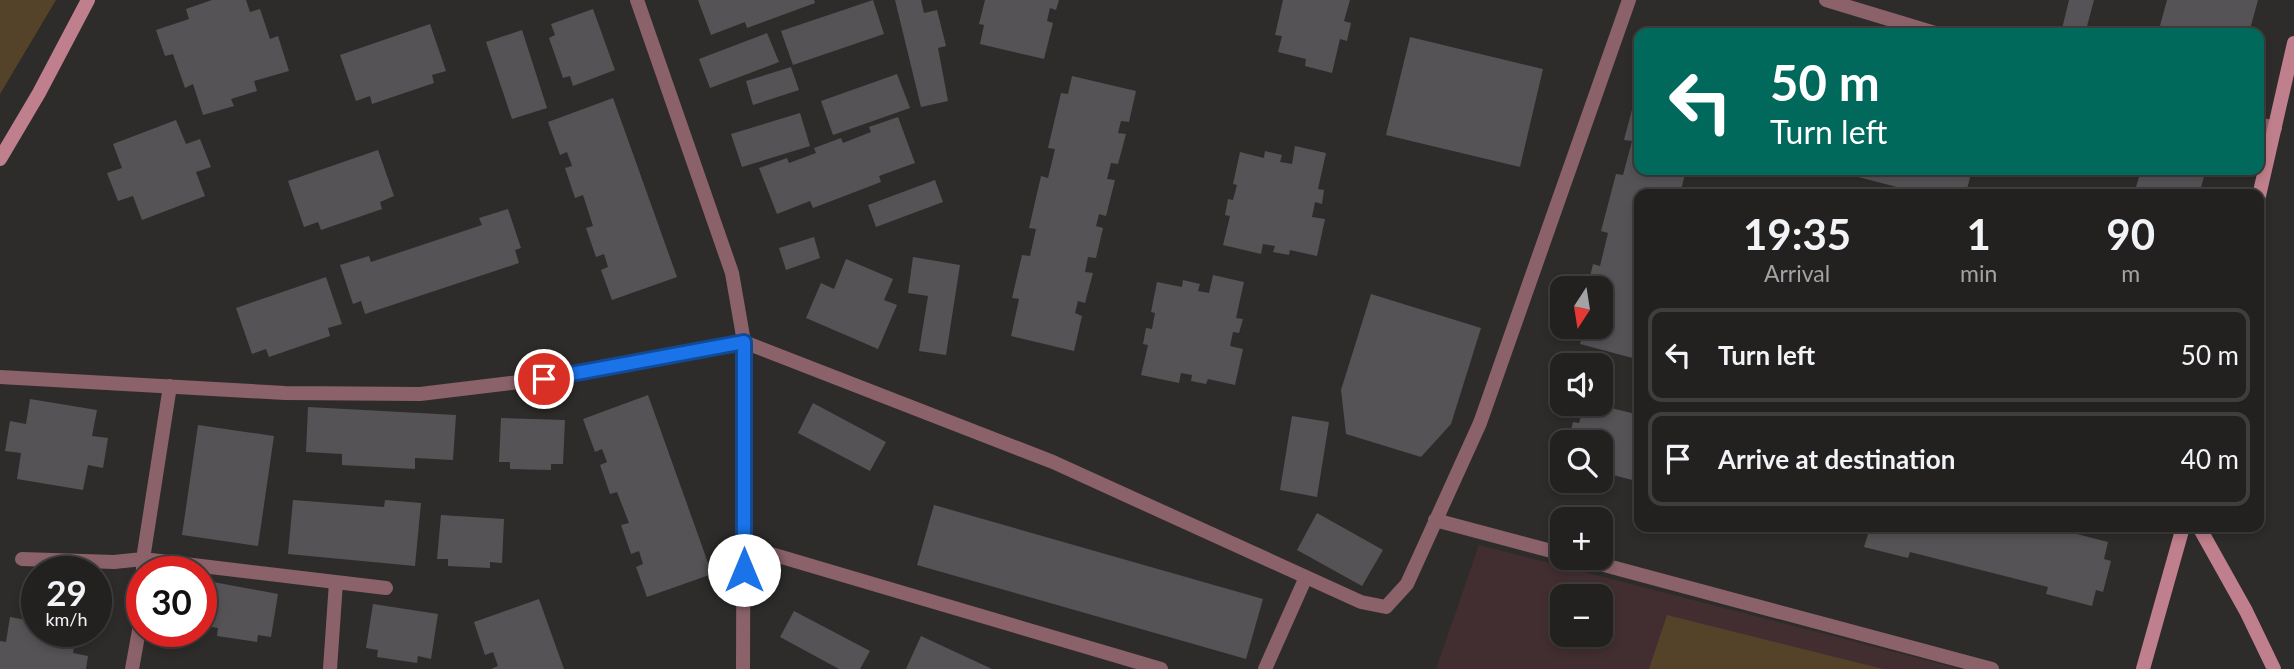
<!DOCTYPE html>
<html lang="en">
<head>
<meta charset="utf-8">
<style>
  body { margin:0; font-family:Lato,sans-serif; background:#2e2e2d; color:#f1f3f6; height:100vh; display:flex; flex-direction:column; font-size:26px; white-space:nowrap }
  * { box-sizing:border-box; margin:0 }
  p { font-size:23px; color:#a2a3a5 }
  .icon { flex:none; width:38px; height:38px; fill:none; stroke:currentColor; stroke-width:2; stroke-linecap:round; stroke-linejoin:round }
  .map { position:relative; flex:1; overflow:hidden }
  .sheet { position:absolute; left:1634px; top:189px; width:630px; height:343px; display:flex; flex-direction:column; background:#222120; border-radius:14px; box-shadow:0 4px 10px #0003,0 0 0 2px #3f3e3e }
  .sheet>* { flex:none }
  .top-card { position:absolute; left:1634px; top:28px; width:630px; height:147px; border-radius:14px; box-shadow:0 4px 10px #0003,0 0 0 2px #3f3e3e; background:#00695c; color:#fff; overflow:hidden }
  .needle { width:46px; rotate:192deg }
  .tools { position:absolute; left:1550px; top:276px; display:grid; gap:14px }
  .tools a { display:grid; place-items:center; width:63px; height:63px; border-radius:14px; background:#222120; box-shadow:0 4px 10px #0003,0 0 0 2px #3f3e3e; font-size:35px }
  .speed { position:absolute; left:21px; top:556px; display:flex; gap:14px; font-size:35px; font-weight:700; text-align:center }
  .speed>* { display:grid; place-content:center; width:91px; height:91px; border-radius:50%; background:#222120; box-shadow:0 4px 10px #0003,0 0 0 2px #3f3e3e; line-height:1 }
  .speed small { font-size:18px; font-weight:400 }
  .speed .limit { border:10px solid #d22; background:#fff; color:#111 }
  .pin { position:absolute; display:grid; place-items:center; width:60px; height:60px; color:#fff; margin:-30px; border:4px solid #fff; border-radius:50%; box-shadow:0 2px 7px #0007 }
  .me { position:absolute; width:77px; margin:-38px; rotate:0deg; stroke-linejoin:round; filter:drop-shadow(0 0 5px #0008) }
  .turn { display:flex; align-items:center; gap:24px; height:147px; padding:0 21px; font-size:32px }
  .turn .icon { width:91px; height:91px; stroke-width:2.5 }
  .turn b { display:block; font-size:49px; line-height:60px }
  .eta { display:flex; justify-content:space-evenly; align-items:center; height:119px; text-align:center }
  .eta b { font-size:42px; font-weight:700; line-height:49px }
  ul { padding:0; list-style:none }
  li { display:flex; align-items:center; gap:21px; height:94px; margin:0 14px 10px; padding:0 7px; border:4px solid #3f3e3e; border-radius:14px }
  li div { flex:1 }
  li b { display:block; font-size:26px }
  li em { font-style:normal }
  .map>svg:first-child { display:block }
  .education { fill:#422e31; fill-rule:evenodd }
  .green { fill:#554329 }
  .building { fill:#555355 }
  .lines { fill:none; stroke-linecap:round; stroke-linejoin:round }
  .street { stroke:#8b626a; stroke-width:14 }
  .secondary { stroke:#bf7f8c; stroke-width:14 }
  .route-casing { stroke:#114b97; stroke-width:18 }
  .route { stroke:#1a73e8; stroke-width:12 }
</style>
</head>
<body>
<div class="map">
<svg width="2294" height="669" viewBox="0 0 2294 669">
  <rect width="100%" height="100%" fill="#2e2c2a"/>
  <path class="education" d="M1479,545L1960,669H1436ZM1563,597H1601V635H1563Z"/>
  <path class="green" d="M0,0H56L0,94Z
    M1667,615L1883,669H1649Z"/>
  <path class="building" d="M212,0H246L250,12L260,9L270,39L278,36L289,71L254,81L257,91L231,99L234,106L203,115L193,84L185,88L173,54L165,56L156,30L189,19L186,9Z
    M698,0H814L815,3L747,28L745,22L711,35Z
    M873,0L884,34L793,65L781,31Z
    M895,0H921L924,13L937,10L946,46L938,48L948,101L921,107Z
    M985,0H1059L1056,10L1050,8L1047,21L1053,23L1044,59L980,44L984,25L979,24Z
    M1283,0H1350L1344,21L1351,23L1347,41L1340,39L1332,73L1305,66L1306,59L1278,52L1282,36L1275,35Z
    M2069,0H2094L2086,30L2096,33H2061Z
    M2167,0H2258L2249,33H2158Z
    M593,9L615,70L573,86L570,76L563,78L549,38L555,35L551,24Z
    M430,24L446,71L432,75L434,83L372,104L370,96L356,101L340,55Z
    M522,30L547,108L512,119L486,42Z
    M767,33L779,62L710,88L699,59Z
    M1410,37L1543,69L1520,167L1386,135Z
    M791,67L799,90L753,105L746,81Z
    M897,74L910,108L833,135L821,101Z
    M1072,76L1136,91L1129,122L1121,121L1118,133L1126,134L1118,164L1111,163L1107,179L1115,180L1106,216L1099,214L1096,226L1103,228L1096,258L1088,257L1085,272L1093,273L1085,303L1078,301L1075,313L1082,316L1074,351L1011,336L1019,299L1012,298L1022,255L1030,256L1036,229L1029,228L1041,176L1048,178L1055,149L1048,148L1061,93L1068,94Z
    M1639,83L1640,170H1686L1681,190L1687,192L1686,194H1640V360L1580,344L1585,327H1601V289H1587L1593,264L1600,266L1608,233L1601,231L1616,174L1623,175L1632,141L1624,140Z
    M613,98L677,277L612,300L601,270L608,267L604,254L596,257L586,228L593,226L583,195L575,198L565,168L572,166L567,152L560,155L548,122Z
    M800,113L810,146L742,167L731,134Z
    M898,117L915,163L879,176L881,182L813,208L810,201L777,214L759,168L787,158L789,163L816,153L814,148L841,138L843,143L871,132L869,127Z
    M176,120L186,144L200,139L211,167L196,172L205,196L142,220L133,196L118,201L107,173L122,168L113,144Z
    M1295,146L1326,153L1318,189L1324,190L1322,204L1315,202L1312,217L1325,219L1317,256L1290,250L1289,255L1273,252L1275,246L1263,244L1261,254L1223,245L1230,216L1225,215L1228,199L1233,200L1237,185L1233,184L1240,152L1264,158L1265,151L1282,155L1280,162L1292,164Z
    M378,150L394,196L380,202L382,209L321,230L318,222L304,227L288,181Z
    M1831,170H1972L1967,189L1960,188L1958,194H1924Z
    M2141,170H2206L2199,194H2134Z
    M935,180L943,202L876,227L868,205Z
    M508,209L521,248L515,250L519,263L365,314L361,301L353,304L340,265L369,256L371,262L482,225L479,218Z
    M814,237L820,258L786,270L779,248Z
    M913,257L960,265L946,355L919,351L928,296L908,293Z
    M846,259L893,279L884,300L897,305L878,349L806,318L821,283L834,289Z
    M1213,275L1244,282L1236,318L1243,319L1239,333L1233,332L1230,346L1243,349L1235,385L1208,379L1206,384L1191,381L1192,375L1181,373L1179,383L1141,375L1148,345L1143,344L1146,328L1152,329L1155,313L1151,312L1157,282L1182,287L1183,280L1200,284L1198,291L1209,293Z
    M326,277L342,324L328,328L330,336L269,357L266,349L252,354L236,308Z
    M1371,294L1481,328L1451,424L1421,457L1346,434L1341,390Z
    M648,395L712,574L647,597L636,567L643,564L639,551L631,554L621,525L629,523L617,492L610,494L600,465L607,462L602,449L595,452L583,419Z
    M30,399L97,410L92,436L108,438L103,468L88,465L83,490L17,479L21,453L5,451L10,421L26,424Z
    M813,403L886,442L870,471L798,433Z
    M1584,406L1610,413L1611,408L1640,415V482L1613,475L1611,481L1601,479V443H1568L1573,422L1579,423Z
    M308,407L456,415L453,460L415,458V469L342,465V454L306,452Z
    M1292,416L1329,422L1317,497L1280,490Z
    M501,418L565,420L563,464H551V470L510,469V462H499Z
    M198,425L274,436L258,546L182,535Z
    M293,500L384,507L385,500L421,503L415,566L288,554Z
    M934,505L1263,599L1246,659L917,565Z
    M1317,513L1383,550L1362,586L1297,550Z
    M441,515L504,519L502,563L490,562V568L448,566V559H437Z
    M1863,527H2072L2078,528L2077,534L2108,542L2104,559L2111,561L2103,592L2096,590L2092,606L2046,594L2048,587L1910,552L1908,558L1864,547L1869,531L1863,530Z
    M213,582L278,594L271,637L258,635L257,642L217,636L218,628L206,626Z
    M539,599L564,669H491L498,666L493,652L485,655L474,622Z
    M373,604L438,614L431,659L418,656L417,663L377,657L378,650L366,648Z
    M794,611L870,651L860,669H839L780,637Z
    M10,617L37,622V632H76L73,653L88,656L86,669H0V641L6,642Z
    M921,636L992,669H906Z"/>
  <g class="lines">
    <path class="street" d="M637,0L732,273L744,342L743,669
      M1826,0L1935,33
      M2259,124L2275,128
      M0,377L285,393L420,394L544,379L744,342L1053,462L1361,602L1386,607L1407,584L1480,423L1629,0
      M1435,520L1563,554
      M744,546L1161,669
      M1578,558L1992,669
      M22,559L114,562L143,559L386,588
      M143,572V559L170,386
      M132,669L142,614
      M330,669L336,582
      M1265,669L1306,577"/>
    <path class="secondary" d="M0,159L39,93L88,0
      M2259,196L2294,43
      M2199,527L2246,611L2274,669
      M2143,669L2183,527"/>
  </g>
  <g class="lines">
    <defs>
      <path id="route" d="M544,379L744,342V570"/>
    </defs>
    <use href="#route" class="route-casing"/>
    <use href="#route" class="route"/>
  </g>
</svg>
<div class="tools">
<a><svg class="needle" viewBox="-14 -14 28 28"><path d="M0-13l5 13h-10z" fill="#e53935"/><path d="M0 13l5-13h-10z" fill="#a2a3a5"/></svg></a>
<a><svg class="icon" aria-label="sound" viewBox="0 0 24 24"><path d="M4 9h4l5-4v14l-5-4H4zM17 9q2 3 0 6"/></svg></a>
<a><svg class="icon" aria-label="search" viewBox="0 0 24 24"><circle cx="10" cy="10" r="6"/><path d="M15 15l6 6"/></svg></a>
<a>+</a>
<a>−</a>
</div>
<div class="speed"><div>29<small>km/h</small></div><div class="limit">30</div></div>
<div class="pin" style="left:544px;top:379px;background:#d93025"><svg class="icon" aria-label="arrive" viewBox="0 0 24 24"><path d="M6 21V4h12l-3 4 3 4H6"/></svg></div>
<svg class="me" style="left:744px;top:570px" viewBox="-20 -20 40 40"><circle r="19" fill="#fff"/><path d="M0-13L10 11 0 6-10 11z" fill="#1a73e8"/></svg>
<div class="top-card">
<div class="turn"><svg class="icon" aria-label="left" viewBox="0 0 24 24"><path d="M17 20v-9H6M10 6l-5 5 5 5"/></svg><div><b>50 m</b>Turn left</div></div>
</div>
<section class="sheet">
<div class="eta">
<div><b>19:35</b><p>Arrival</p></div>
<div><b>1</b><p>min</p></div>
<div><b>90</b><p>m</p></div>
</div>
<ul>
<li><svg class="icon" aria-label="left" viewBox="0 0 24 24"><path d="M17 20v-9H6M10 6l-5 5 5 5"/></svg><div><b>Turn left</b></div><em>50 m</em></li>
<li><svg class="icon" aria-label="arrive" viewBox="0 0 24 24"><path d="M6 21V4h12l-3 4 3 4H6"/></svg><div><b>Arrive at destination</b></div><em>40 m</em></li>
</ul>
</section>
</div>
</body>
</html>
